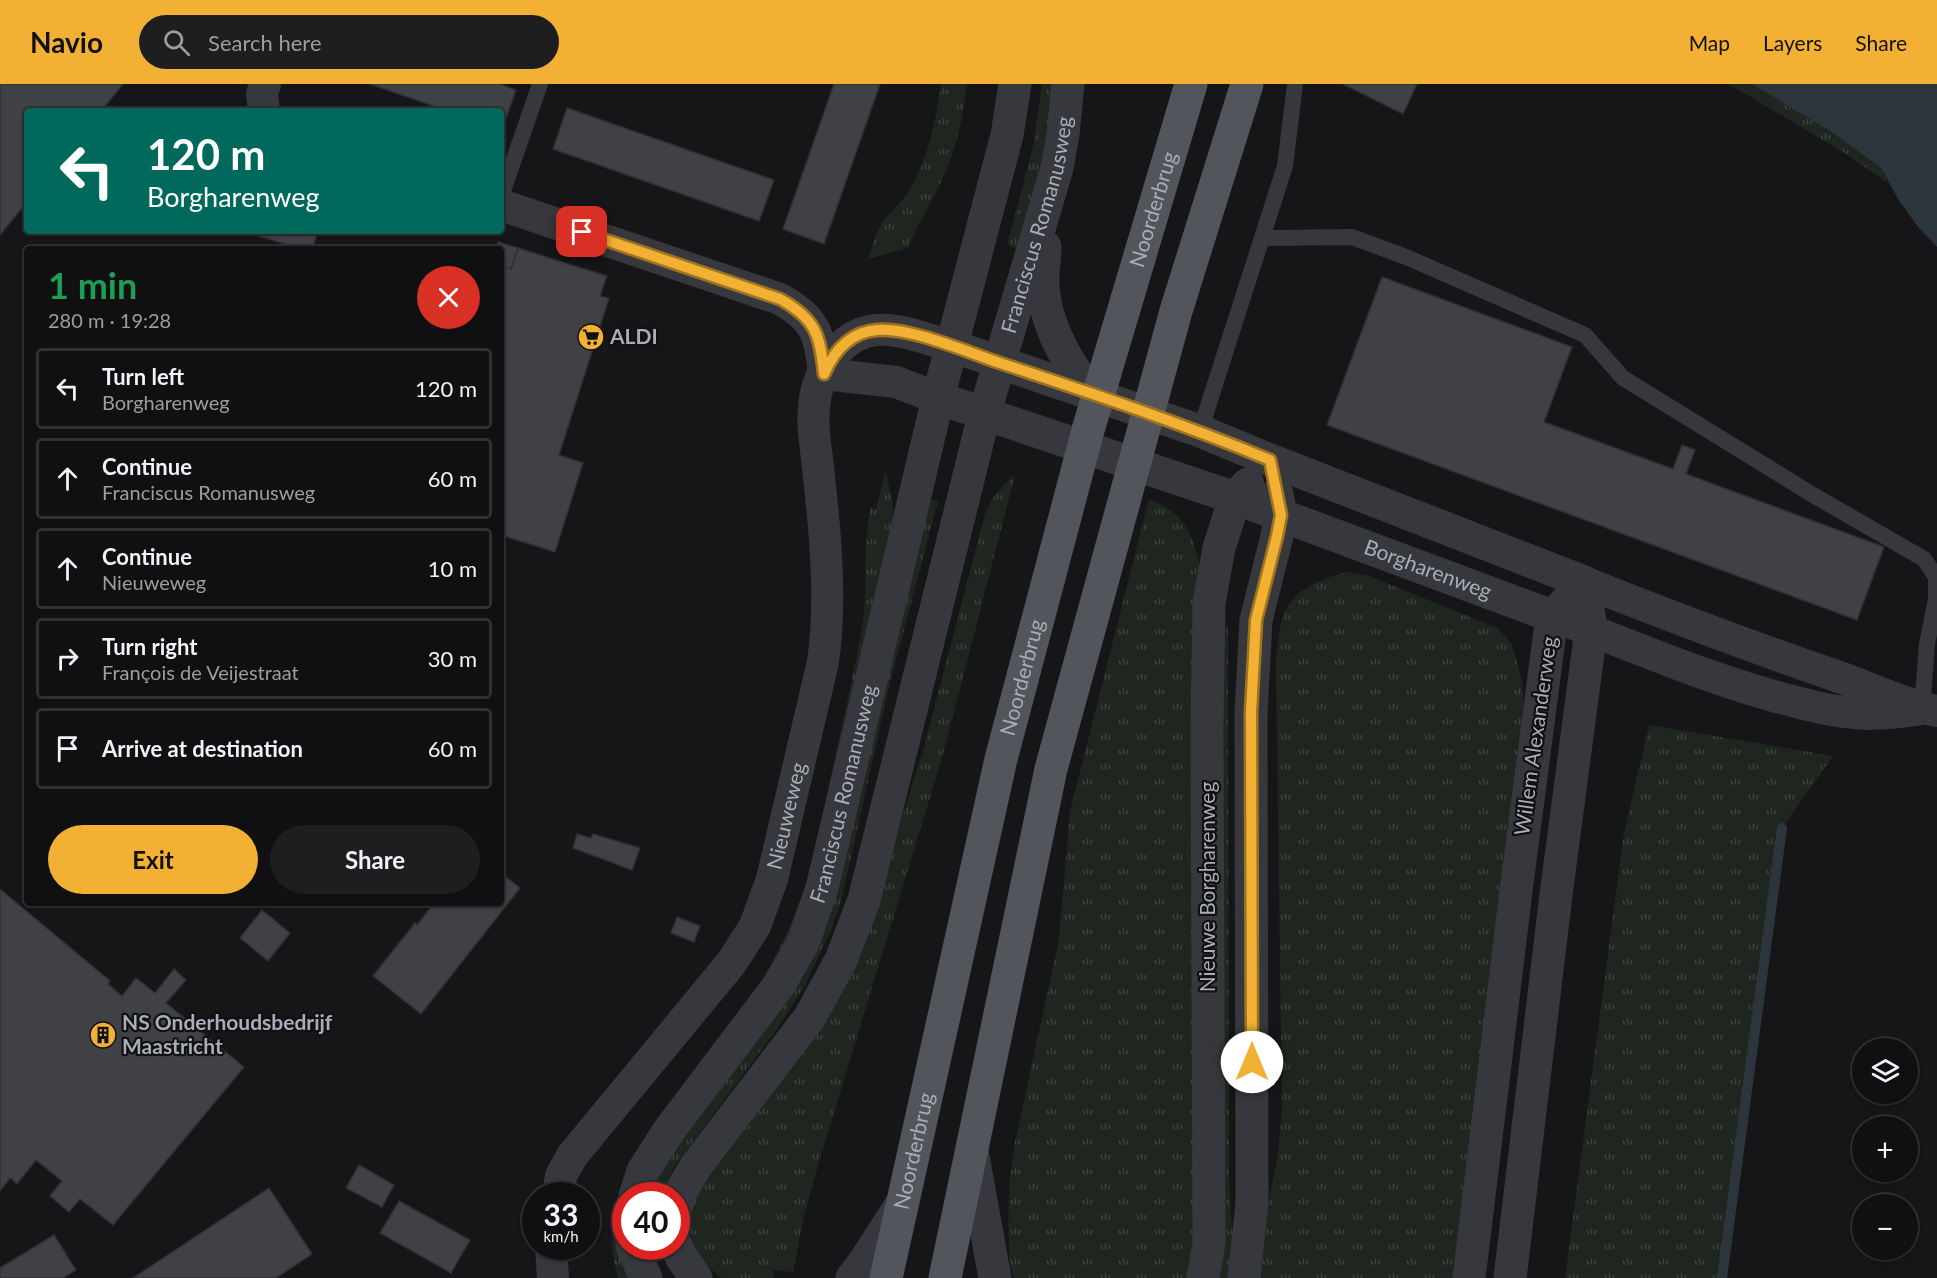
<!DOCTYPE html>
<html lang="en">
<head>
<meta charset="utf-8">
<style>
  body { margin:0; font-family:Lato,sans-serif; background:#1e1e20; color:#f1f3f6; height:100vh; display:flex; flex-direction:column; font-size:22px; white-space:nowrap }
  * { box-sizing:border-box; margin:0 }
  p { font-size:20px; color:#9c9d9f }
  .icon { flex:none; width:33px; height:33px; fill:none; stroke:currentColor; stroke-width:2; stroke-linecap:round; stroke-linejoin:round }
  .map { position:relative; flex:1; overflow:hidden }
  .drawer { position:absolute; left:24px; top:162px; width:480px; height:660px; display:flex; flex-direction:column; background:#101012; border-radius:6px; box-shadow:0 2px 4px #0004,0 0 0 2px #303032 }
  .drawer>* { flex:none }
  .top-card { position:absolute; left:24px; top:24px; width:480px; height:126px; border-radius:6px; box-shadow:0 2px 4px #0004,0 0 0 2px #303032; background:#00695c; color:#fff; overflow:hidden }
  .controls { position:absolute; left:1852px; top:954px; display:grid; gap:12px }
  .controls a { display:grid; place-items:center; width:66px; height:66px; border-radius:50%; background:#101012; box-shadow:0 2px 4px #0004,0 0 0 2px #303032; font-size:30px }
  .speed { position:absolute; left:522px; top:1098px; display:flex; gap:12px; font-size:30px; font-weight:700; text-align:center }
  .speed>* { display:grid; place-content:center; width:78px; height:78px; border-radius:50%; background:#101012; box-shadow:0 2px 4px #0004,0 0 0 2px #303032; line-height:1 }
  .speed small { font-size:15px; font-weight:400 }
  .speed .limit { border:9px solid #d22; background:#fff; color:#111 }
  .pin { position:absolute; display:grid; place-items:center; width:51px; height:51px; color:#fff; margin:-26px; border-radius:12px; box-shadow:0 3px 9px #0006 }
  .me { position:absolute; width:66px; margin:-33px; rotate:0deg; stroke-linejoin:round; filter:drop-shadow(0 0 4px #0008) }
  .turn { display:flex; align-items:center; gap:21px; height:126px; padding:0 24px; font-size:27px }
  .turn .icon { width:78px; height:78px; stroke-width:2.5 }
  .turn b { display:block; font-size:42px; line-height:51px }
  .round { display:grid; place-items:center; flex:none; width:63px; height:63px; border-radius:32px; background:#1e1e20 }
  .overview { display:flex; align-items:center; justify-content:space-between; height:102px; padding:0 24px }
  h1 { font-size:36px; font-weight:700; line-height:45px; color:#1e9e55 }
  .button { display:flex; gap:12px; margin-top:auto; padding:12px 24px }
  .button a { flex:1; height:69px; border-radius:36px; background:#f2b134; color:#111; font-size:24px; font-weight:700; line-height:69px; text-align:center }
  .button a+a { background:#1e1e20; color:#f1f3f6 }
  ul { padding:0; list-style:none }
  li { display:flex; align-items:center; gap:18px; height:81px; margin:0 12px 9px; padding:0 12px; border:3px solid #303032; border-radius:6px }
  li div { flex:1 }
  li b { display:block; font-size:22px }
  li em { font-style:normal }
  header { display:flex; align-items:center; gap:36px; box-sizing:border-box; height:84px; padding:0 30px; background:#f2b134; color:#111 }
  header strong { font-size:28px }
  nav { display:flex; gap:33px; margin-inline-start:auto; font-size:21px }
  .search { width:420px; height:54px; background:#1e1e20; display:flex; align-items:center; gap:15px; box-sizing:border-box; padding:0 21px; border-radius:33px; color:#9c9d9f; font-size:22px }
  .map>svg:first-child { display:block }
  .grass { fill:url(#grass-tufts) }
  .water { fill:#2c353c }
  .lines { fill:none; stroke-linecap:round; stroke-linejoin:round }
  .stream { stroke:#2c353c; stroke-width:10 }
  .building { fill:#404145; stroke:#303034; stroke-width:1.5 }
  .service { stroke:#37383d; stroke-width:16 }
  .minor { stroke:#37383d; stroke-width:32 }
  .tertiary { stroke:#37383d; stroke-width:33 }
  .primary { stroke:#53555c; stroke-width:33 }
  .route-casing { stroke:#9d7322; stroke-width:15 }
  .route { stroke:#f2b134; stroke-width:10 }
  .labels { text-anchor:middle; stroke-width:4.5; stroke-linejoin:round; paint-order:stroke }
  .street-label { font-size:21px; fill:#a8adb8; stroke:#111113 }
  .poi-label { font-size:21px; font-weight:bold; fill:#a8adb8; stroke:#111113; text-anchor:start }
</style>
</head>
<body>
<header>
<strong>Navio</strong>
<div class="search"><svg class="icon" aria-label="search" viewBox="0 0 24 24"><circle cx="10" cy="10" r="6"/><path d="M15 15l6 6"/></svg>Search here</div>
<nav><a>Map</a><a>Layers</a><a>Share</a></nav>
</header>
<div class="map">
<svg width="1937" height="1194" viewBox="0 0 1937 1194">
  <defs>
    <pattern id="grass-tufts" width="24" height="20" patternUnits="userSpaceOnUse" patternTransform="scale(1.5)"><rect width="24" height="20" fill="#1e261f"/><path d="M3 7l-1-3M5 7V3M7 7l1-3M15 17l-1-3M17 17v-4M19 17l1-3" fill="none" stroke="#3c433d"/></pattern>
  </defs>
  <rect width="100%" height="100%" fill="#161618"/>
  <path class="grass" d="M941,0H967C963,33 956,69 941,98C930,121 917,141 908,164L868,175C872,162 876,147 884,136C892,126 902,118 909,107C928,75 936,37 941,0Z
    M1042,0H1056L1053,35L1021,166L1007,161L1033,63Z
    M1729,0H1752L1830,47L1881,84L1888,99L1843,68Z
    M886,386L893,422L892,442L855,630L790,867L627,1099L621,1122L619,1156L630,1194H618C607,1156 612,1116 631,1082C690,1001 758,921 796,828C813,788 821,744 829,701C840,651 851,601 861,550C869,508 862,466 870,424L876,425Z
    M1015,391L944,667L819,1078L804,1132L793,1188L774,1186L773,1194H721C685,1162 684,1146 696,1101L867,846L924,663L985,430C991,414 1001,402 1015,391Z
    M928,415L938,417L890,599L842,813L832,844L805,901L775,948L674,1083L661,1111L651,1112L665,1078L766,942Z
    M1149,415C1186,429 1193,451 1201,487L1196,1138L1188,1194H1014L1010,1182L1008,1141L1010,1094L1015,1058L1059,855L1070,727Z
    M1348,488L1369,492L1497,544L1512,560L1522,598L1524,624L1457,1194H1254L1258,1165L1277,1077L1282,1027L1276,578C1278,562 1279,535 1288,522C1301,502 1326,493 1348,488Z
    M1216,542L1228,543L1229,1092L1233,1170L1230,1194H1218Z
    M1649,641L1833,672L1782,744L1722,1194H1565L1624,749Z"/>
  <path class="water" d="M1752,0H1937V163L1918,143L1898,115L1881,84L1830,47Z"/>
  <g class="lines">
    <path class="stream" d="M1722,1194L1782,744"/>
  </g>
  <path class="building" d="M0,0H123L101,27H27V118L0,151Z
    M370,0H500L516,6L502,45L501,27H448Z
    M834,0H880L824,160L783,145Z
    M1343,0H1417L1403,30Z
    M567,24L774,96L759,137L553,65Z
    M243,147H318L312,165H301Z
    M498,158L518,164L511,185L501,181V165H496Z
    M518,164L607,192L600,212L609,214L559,371L583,379L555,468L501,451V181L511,185Z
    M1382,193L1572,263L1544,338L1673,385L1682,361L1695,366L1686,390L1884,463L1857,536L1327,341Z
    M577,750L591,754L593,750L640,764L632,786L573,764Z
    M501,789L520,804L421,930L373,892L415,839L417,841L434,819H501Z
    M0,805L110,897L108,900L122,912L136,894L155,909L174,885L186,896L166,919L244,983L113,1141L80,1115L69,1128L50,1112L62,1097L36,1076L17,1100L10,1094L0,1107Z
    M262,826L290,849L268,877L240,854Z
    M677,833L700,842L694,858L671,849Z
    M359,1081L394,1101L382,1123L346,1104Z
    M269,1104L312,1170L276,1194H133Z
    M399,1117L470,1156L451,1189L380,1149Z
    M54,1151L76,1186L63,1194H0V1184Z"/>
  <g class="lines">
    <path class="service" d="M501,113L540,0
      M1262,154L1352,153L1406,173L1585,251L1623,294L1813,411L1924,475L1936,493V515L1927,560L1922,625
      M1200,347L1285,82L1295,0"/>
    <g class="minor">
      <path d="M264,27L262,10L265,0"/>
      <path d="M501,121L780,215C816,235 820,251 824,290"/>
      <path d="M824,290L896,298L938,314"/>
      <path d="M1922,625C1903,628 1886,630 1867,630C1836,629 1806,621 1777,613C1700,592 1627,559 1552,532L1584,498C1669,532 1755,564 1842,594C1873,605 1905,621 1937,627"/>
      <path id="s1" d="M558,1112L561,1092L572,1072L732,878L755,842L772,795L823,578C829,537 828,497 825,456C823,428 820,401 817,374C815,358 812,341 814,324C816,290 839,249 877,246C901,244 928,256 952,262"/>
      <path d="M551,1162L553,1194"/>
    </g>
    <g class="tertiary">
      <path d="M1045,163C1045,175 1042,188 1043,201C1045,241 1066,277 1090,308"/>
      <path d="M952,262L1200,347L1270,376L1584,498L1591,546L1556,811L1510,1194"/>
      <path id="s2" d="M938,314L1235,414L1552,532L1516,807L1469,1194"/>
      <path d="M972,1067L995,1194"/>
      <path id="s3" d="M635,1112L643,1087L670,1045L779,901L803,859L822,804L938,314L1007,51L1015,0"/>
      <path id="s4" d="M676,1122L683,1104L696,1082L810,933L841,876L864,816L984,331L1057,84L1063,50L1068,0"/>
      <path d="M632,1162L646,1194"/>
      <path d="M676,1162L682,1174L696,1194"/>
      <path d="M852,1194L865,1177L901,1121"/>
      <path d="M1203,1194L1209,1160L1207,643L1209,519L1219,464L1235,414L1248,400"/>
      <path d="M1244,1194L1252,1119L1251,628L1256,536L1277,452L1281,431L1277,410"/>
    </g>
    <g class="primary">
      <path id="s5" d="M886,1194L1001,675L1088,346L1191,0"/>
      <path d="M945,1194L1051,685L1176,227L1247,0"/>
    </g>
  </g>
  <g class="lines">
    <defs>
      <path id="route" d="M582,148L780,215C816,235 820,251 824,290C834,267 850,248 877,246C910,243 967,268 1000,279C1091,309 1181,339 1270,376L1281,431L1277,452L1256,536L1251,628L1252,978"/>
    </defs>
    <use href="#route" class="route-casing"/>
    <use href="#route" class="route"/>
  </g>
  <defs>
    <symbol id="supermarket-disc" viewBox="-11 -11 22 22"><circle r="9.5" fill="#f2b134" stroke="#111113"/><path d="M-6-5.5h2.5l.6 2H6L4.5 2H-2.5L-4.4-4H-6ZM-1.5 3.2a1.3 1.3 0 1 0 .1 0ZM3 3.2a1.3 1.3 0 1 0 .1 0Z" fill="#111"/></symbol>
    <symbol id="building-disc" viewBox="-11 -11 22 22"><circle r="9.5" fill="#f2b134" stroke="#111113"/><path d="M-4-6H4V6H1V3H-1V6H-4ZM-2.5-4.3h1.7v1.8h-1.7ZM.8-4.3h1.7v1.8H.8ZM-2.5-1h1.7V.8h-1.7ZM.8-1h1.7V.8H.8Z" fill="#111"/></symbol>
  </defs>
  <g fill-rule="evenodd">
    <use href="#supermarket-disc" x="576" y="238" width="30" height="30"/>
    <use href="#building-disc" x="88" y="936" width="30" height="30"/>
  </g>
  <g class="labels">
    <g class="street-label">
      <text dy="7" stroke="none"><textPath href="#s5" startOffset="1102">Noorderbrug</textPath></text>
      <text dy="7" stroke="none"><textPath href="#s4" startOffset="1059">Franciscus Romanusweg</textPath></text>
      <text dy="7" stroke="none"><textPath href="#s2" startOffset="519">Borgharenweg</textPath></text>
      <text dy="7" stroke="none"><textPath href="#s5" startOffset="616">Noorderbrug</textPath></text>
      <text transform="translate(1536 652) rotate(-82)" y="7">Willem Alexanderweg</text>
      <text dy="7" stroke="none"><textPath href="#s3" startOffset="460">Franciscus Romanusweg</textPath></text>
      <text dy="7" stroke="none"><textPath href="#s1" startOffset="452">Nieuweweg</textPath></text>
      <text transform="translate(1208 803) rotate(-90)" y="7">Nieuwe Borgharenweg</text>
      <text dy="7" stroke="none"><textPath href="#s5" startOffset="130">Noorderbrug</textPath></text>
    </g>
    <g class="poi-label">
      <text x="610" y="260">ALDI</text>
      <text x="122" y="946">NS Onderhoudsbedrijf<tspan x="122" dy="24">Maastricht</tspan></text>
    </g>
  </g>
</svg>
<div class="controls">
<a><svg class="icon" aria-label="layers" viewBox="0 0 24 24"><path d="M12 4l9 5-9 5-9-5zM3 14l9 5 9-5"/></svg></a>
<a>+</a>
<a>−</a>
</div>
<div class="speed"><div>33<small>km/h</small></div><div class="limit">40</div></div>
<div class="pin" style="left:582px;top:148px;background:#d93025"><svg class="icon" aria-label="arrive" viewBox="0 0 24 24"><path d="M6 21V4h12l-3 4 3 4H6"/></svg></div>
<svg class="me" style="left:1252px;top:978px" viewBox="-20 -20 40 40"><circle r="19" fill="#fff"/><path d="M0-13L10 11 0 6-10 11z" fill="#f2b134"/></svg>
<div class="top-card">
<div class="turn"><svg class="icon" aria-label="left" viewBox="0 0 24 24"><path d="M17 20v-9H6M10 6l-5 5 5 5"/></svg><div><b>120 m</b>Borgharenweg</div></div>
</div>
<section class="drawer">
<div class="overview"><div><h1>1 min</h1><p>280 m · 19:28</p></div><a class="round" style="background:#d93025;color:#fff"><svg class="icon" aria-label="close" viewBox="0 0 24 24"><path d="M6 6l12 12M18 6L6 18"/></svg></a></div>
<ul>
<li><svg class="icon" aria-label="left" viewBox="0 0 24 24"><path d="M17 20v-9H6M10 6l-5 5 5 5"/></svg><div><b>Turn left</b><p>Borgharenweg</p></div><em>120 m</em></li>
<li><svg class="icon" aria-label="ahead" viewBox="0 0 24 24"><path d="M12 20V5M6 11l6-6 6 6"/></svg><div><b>Continue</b><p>Franciscus Romanusweg</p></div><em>60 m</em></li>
<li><svg class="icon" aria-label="ahead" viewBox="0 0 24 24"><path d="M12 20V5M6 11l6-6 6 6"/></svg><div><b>Continue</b><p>Nieuweweg</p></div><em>10 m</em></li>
<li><svg class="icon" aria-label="right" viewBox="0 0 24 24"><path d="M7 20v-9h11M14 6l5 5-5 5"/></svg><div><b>Turn right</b><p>François de Veijestraat</p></div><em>30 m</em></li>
<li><svg class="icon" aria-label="arrive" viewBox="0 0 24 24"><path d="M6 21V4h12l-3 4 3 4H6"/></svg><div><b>Arrive at destination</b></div><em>60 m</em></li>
</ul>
<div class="button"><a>Exit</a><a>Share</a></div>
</section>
</div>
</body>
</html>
